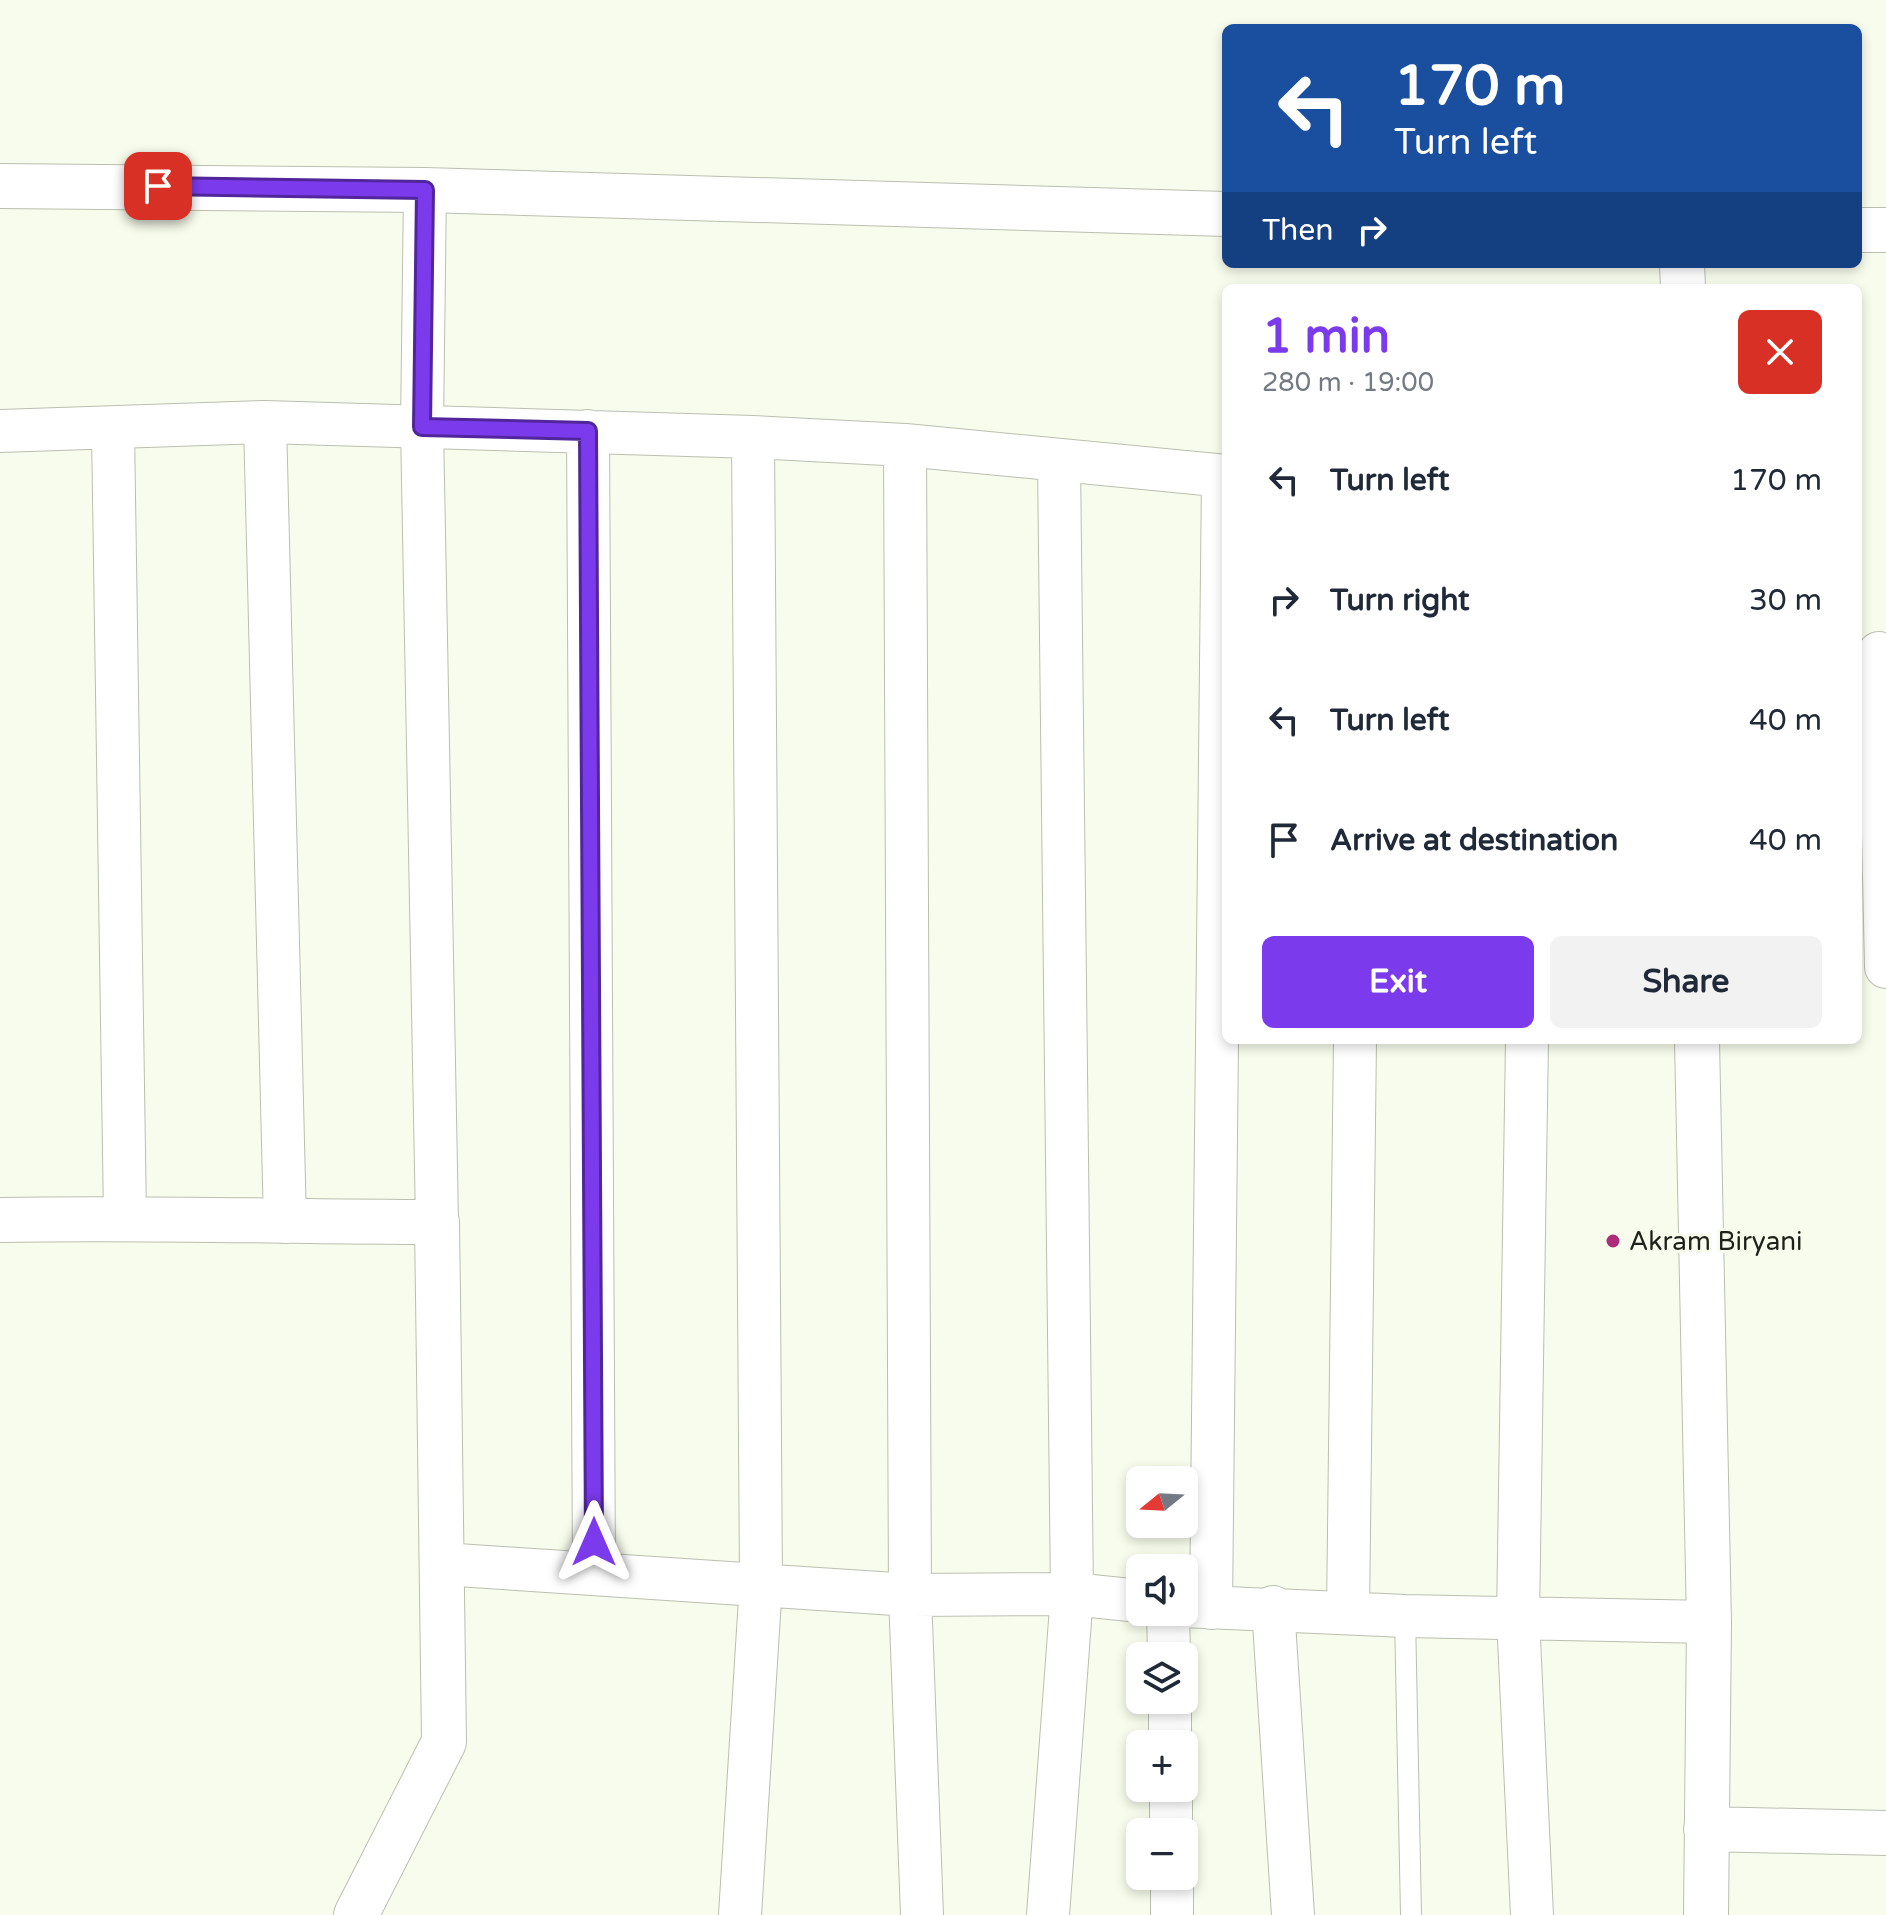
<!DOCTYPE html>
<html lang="en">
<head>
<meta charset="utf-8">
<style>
  body { margin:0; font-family:"Varela Round",sans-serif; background:#f2f2f3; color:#1f2937; height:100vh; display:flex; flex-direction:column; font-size:30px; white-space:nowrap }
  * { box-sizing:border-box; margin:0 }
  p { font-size:26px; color:#747a83 }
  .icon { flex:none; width:44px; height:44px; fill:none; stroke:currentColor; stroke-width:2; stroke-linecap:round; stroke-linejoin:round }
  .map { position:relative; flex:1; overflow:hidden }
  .panel { position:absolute; left:1222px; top:284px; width:640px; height:760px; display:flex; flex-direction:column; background:#fff; border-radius:12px; box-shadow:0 4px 12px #0003 }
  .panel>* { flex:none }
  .guide { position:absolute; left:1222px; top:24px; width:640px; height:244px; border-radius:12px; box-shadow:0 4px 12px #0003; background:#1a4fa0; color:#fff; overflow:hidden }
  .needle { width:52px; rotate:252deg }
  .controls { position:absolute; left:1126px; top:1466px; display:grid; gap:16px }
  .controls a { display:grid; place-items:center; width:72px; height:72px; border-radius:12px; background:#fff; box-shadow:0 4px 12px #0003; font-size:40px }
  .pin { position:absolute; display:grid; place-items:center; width:68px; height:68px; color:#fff; margin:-34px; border-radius:16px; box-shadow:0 4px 12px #0006 }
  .me { position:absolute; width:88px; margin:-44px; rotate:0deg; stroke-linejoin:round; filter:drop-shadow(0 0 6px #0008) }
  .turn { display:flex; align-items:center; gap:28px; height:168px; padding:0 40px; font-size:36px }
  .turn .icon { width:104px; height:104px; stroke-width:2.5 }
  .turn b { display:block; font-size:56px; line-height:68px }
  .then { display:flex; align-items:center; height:76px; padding:0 40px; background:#0003; gap:16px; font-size:30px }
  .round { display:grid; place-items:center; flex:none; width:84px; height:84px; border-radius:12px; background:#f2f2f3 }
  .summary { display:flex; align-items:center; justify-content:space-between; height:136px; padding:0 40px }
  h1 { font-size:48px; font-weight:700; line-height:60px; color:#7c3aed }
  .button { display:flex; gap:16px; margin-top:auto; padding:16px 40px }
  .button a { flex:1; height:92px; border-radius:12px; background:#7c3aed; color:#fff; font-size:32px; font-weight:700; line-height:92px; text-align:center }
  .button a+a { background:#f2f2f3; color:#1f2937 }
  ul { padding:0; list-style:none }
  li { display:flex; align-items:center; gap:24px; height:120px; padding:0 40px }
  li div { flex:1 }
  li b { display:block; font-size:30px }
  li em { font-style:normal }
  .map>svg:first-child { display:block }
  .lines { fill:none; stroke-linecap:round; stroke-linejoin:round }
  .service-casing { stroke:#bbbfb0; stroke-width:22 }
  .minor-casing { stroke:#bbbfb0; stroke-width:44 }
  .tertiary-casing { stroke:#bbbfb0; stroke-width:46 }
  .service { stroke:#fff; stroke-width:20 }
  .minor { stroke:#fff; stroke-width:42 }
  .tertiary { stroke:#fff; stroke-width:44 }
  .route-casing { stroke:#51269a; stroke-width:20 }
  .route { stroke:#7c3aed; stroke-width:14 }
  .poi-dot { fill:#ad2c79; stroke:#f8fcec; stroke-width:3 }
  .labels { text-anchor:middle; stroke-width:6; stroke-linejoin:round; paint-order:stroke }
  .poi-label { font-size:26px; fill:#1f211b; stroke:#f8fcec; text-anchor:start }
</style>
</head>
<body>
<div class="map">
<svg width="1886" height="1915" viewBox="0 0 1886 1915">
  <rect width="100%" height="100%" fill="#f8fcec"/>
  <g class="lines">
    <defs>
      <path id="service" d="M1405,1616L1411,1915"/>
      <path id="minor" d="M425,190L422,427L437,1222
        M265,422L285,1222
        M113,430L125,1217
        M0,431L265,422L753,437L905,445L1226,476
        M588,431L594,1574
        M905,445L910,1595L922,1915
        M1879,653L1886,967
        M1527,1040L1518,1618L1532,1915
        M442,1564L910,1595L1072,1594L1140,1601
        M1184,1606L1405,1616L1709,1622
        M1273,1607L1293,1915
        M1211,1608L1223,476
        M1168,1612L1169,1656
        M1348,1613L1355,1040
        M1170,1700V1744
        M1171,1788V1832
        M1172,1876V1915
        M740,1915L761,1583L753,437
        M1048,1915L1072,1594L1059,462"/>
      <path id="tertiary" d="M0,186L425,190L1226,214
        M1858,230H1886
        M1682,264L1683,288
        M1697,1040L1709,1622L1706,1915
        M0,1220C146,1217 291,1222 437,1222L444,1742L356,1915
        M1706,1829L1886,1833"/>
    </defs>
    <use href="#service" class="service-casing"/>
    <use href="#minor" class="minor-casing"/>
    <use href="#tertiary" class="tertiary-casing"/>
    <use href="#service" class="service"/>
    <use href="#minor" class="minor"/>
    <use href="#tertiary" class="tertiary"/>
  </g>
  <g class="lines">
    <defs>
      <path id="route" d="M158,186L425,190L422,427L588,431L594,1542"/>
    </defs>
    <use href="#route" class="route-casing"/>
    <use href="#route" class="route"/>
  </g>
  <circle class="poi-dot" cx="1613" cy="1241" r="8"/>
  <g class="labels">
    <g class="poi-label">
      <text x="1629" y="1250">Akram Biryani</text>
    </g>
  </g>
</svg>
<div class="controls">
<a><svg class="needle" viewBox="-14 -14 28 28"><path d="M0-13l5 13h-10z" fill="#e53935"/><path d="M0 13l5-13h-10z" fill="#747a83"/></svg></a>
<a><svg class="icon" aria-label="sound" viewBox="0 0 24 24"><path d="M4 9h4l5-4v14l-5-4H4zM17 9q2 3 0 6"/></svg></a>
<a><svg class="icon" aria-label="layers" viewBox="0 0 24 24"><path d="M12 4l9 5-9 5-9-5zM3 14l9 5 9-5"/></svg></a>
<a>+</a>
<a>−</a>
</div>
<div class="pin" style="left:158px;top:186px;background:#d93025"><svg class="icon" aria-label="arrive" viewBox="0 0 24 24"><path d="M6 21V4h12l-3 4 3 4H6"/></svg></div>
<svg class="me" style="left:594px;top:1542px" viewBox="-20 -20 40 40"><path d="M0-17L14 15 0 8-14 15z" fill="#7c3aed" stroke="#fff" stroke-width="4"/></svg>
<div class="guide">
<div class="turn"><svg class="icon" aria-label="left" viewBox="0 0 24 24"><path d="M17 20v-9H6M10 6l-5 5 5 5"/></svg><div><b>170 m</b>Turn left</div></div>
<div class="then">Then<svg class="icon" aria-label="right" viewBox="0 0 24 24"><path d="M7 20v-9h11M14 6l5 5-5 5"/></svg></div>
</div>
<section class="panel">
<div class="summary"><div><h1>1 min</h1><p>280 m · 19:00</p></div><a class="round" style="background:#d93025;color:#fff"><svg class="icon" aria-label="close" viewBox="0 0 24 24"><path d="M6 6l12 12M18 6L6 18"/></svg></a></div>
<ul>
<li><svg class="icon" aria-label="left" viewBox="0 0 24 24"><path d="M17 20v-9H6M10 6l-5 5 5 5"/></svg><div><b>Turn left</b></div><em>170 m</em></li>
<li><svg class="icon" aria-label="right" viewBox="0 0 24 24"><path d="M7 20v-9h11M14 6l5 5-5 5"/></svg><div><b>Turn right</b></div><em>30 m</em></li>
<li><svg class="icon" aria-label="left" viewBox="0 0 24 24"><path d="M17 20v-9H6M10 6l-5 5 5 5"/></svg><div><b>Turn left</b></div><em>40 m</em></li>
<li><svg class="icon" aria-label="arrive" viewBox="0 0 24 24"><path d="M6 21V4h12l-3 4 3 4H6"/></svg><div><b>Arrive at destination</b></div><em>40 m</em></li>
</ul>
<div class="button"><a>Exit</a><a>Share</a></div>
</section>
</div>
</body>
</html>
